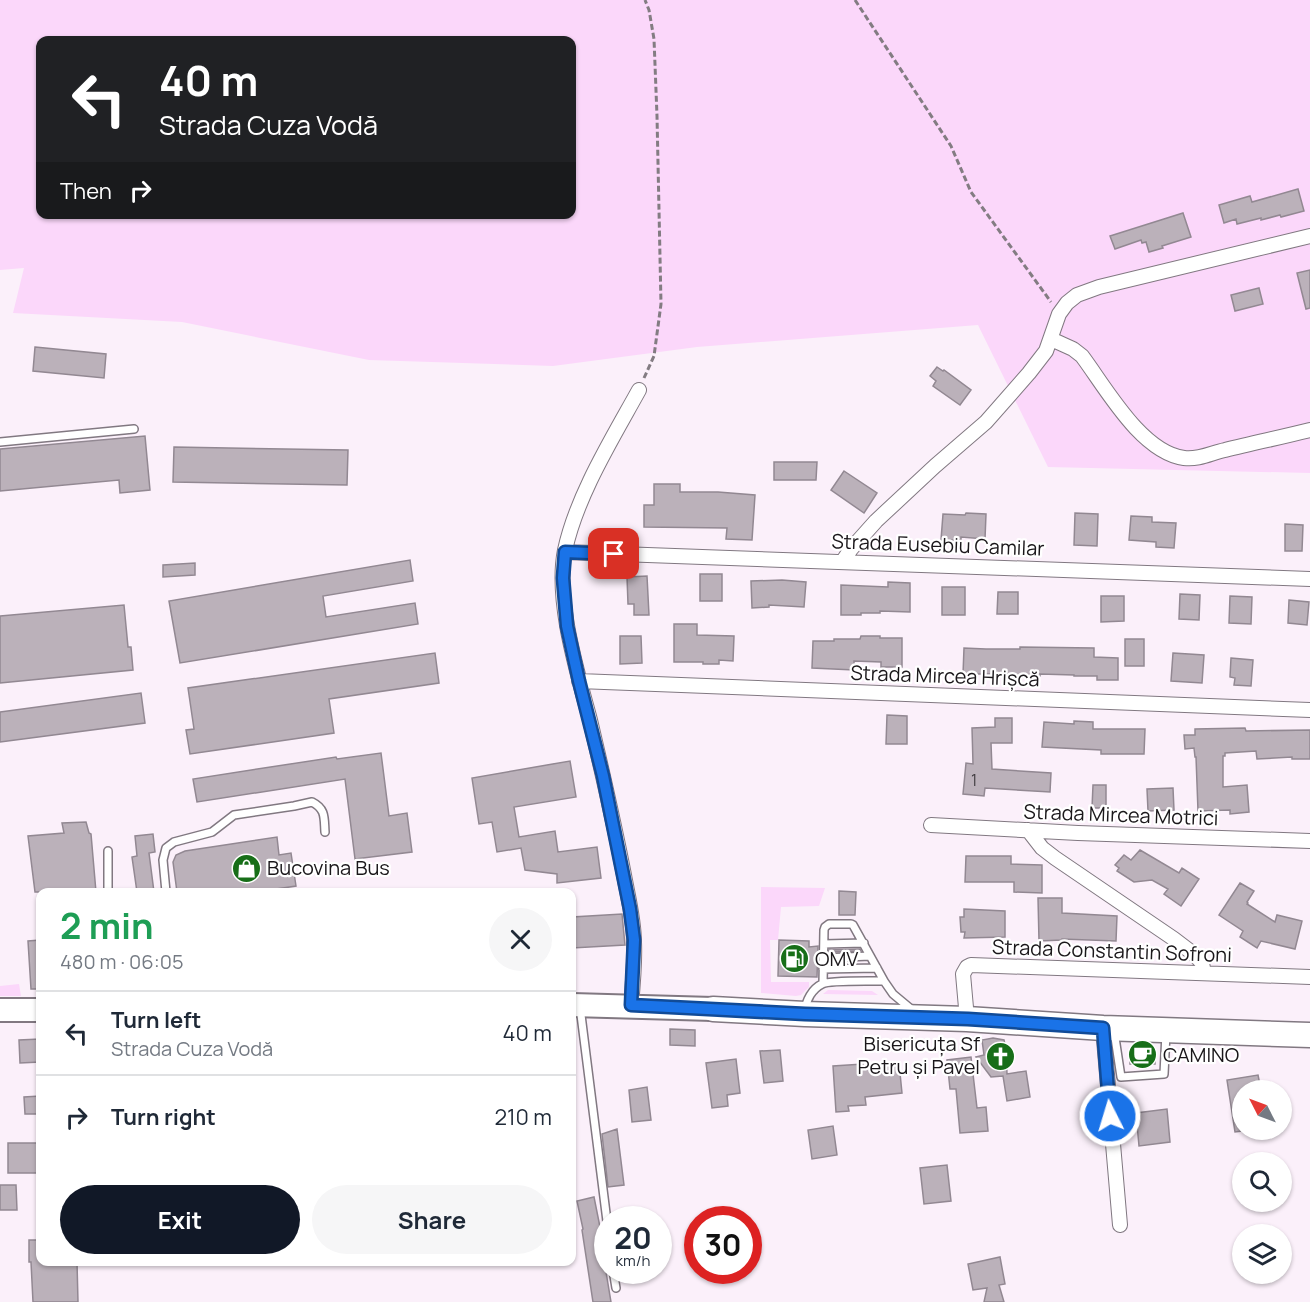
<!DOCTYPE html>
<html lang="en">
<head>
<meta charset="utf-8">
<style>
  body { margin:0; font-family:Manrope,sans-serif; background:#f6f6f7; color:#1f2937; height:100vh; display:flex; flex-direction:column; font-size:22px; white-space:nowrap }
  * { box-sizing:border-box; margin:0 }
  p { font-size:20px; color:#747a83 }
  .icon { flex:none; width:33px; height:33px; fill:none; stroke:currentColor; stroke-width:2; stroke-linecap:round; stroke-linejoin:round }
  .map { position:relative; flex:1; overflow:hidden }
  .panel { position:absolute; left:36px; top:888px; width:540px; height:378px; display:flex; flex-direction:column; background:#fff; border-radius:12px; box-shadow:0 2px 4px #0004 }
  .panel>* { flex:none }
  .hud { position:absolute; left:36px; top:36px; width:540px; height:183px; border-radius:12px; box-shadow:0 2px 4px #0004; background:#202124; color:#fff; overflow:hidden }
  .needle { width:39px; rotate:312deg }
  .fabs { position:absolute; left:1232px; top:1080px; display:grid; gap:12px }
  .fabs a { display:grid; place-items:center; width:60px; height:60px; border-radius:50%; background:#fff; box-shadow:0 2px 4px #0004; font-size:30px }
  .speed { position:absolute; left:594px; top:1206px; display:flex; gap:12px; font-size:30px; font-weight:700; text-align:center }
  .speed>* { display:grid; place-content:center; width:78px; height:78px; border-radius:50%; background:#fff; box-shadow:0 2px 4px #0004; line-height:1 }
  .speed small { font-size:15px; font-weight:400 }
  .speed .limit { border:9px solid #d22; background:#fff; color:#111 }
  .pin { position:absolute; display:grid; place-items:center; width:51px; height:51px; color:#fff; margin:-26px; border-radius:12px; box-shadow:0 3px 9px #0006 }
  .me { position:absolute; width:66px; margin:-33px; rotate:355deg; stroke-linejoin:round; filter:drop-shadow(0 0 4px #0008) }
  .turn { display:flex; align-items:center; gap:21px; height:126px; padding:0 24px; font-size:27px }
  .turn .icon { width:78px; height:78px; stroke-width:2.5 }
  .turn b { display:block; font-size:42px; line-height:51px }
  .then { display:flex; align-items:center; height:57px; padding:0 24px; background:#0003; gap:12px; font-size:22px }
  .round { display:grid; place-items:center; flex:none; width:63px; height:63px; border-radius:32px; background:#f6f6f7 }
  .headline { display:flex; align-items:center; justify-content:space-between; height:102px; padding:0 24px }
  h1 { font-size:36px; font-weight:700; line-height:45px; color:#1e9e55 }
  .primary-button { display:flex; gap:12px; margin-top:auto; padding:12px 24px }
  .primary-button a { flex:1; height:69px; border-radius:36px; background:#111827; color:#fff; font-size:24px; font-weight:700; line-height:69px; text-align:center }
  .primary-button a+a { background:#f6f6f7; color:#1f2937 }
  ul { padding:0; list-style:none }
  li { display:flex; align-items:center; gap:18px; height:84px; padding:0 24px; border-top:2px solid #e0e1e3 }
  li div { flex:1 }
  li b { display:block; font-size:22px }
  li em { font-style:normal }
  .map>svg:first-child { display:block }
  .green { fill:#fbd7fa; fill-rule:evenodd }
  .building { fill:#bbb1ba; stroke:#928892; stroke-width:1.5 }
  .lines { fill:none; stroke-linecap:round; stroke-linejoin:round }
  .service-casing { stroke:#817881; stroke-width:10 }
  .minor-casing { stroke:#817881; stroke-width:16 }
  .primary-casing { stroke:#817881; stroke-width:26 }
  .trunk-casing { stroke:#817881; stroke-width:27 }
  .path { stroke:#837c82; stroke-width:3; stroke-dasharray:6 3; stroke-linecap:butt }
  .service { stroke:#fff; stroke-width:7 }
  .minor { stroke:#fff; stroke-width:14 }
  .primary { stroke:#fff; stroke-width:22 }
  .trunk { stroke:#fff; stroke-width:24 }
  .route-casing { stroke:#114b97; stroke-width:15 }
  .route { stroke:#1a73e8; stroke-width:10 }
  .labels { text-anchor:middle; stroke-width:4.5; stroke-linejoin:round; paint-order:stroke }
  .number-label { font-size:16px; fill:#423e42 }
  .street-label { font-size:20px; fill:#1a171a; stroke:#fff }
  .poi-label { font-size:20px; fill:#1a171a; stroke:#fff; text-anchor:start }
</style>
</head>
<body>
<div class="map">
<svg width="1310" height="1302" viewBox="0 0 1310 1302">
  <rect width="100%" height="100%" fill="#fbf0fa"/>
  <path class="green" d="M0,0H1310V473L1048,467L978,325L697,347L553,366L369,360L182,322L13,313L24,268L0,270ZM40,40H572V214H40Z
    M761,887L825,888L819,906L781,907L778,940H770L771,982H809V987L801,995L796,996L761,993Z
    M19,984L21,996H0V986Z
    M828,990L872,991L878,995L823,994Z"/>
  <path class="building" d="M1298,189L1304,211L1281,217L1280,215L1261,220V218L1237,224L1236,219L1224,223L1219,205L1250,196L1252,202Z
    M1183,213L1191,237L1162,246L1163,248L1149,252L1146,242L1142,243L1141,240L1115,249L1110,236Z
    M1310,270V308L1306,309L1297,273Z
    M1259,288L1263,304L1235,311L1231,295Z
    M35,347L106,354L104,378L33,371Z
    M937,367L943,371L944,370L971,390L960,405L933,386L936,381L930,376Z
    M145,436L150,490L120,493L119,480L0,491V449Z
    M174,447L348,450L347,485L173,482Z
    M774,462H817L816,480H774Z
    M844,471L877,493L864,513L831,490Z
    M654,484H680V492H718L755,495L752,540L726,539L727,528L644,527V505H654Z
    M966,513L986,514L985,539L961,537V540H941L943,514L965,515Z
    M1075,513L1098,514L1097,546L1074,545Z
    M1131,516L1152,517V522L1176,523L1174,548L1156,547V542L1129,540Z
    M1285,524L1303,525L1302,551H1285Z
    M410,560L413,581L323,596L326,617L415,603L418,624L180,663L169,601Z
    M195,563V575L163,577V565Z
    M700,574H722V601H700Z
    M647,576L649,615H634V604H628L627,577Z
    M782,580L806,582L804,607L769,605V607L752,608L751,581Z
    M888,582L910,583V612L880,611V613H861V615H841V585L888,587Z
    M942,587H965V615H942Z
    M998,592H1018V614H997Z
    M1180,594L1200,595L1199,620L1179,619Z
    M1101,596H1124V621L1101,622Z
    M1230,596L1252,597L1251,624L1229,623Z
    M1289,600L1309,602L1307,625L1288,623Z
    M124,605L128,647H131L133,670L0,683V616Z
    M674,624H697V635L734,636L733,661L719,660V664H703V662H674Z
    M620,636H641L642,663L620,664Z
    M861,636H880V638H902V667H881V662L854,661V670L812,668L813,641H834V639H860Z
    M1125,639H1144V666H1125Z
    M1020,647L1094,648V657L1118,658V680H1097V676H1074V675L1040,674V676H993V674H963L964,648L986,649H1020Z
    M435,653L439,683L329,699L334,733L190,754L186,730L194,729L188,688Z
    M1173,653L1204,655L1202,683L1171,681Z
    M1231,658L1253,660L1251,686L1234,685L1235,678L1230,677Z
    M141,693L145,723L0,742V712Z
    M887,715L907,716V744H886Z
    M995,718H1012V743H991L992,769L1051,773L1050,792L985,788L984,796L963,794L966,763L973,764L972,728L995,727Z
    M1074,721L1093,722V729H1145L1144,754H1101V750L1042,747L1044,722L1074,724Z
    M1245,728L1246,731L1310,730V759H1292V757L1257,759L1256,751L1225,753V756H1223V787L1247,785L1249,812L1230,814V810L1198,811L1196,757H1195L1194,748L1185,749L1184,735H1195V729Z
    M381,753L389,816L407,813L412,852L355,859L345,779L197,802L193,779L336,757L337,759Z
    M570,761L576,797L514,807L519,837L555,831L558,852L597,847L601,878L557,883V874L525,870L521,848L497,852L492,822L479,824L472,778Z
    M1093,785H1106V808H1092Z
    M1173,788L1174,810L1148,811L1147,789Z
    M86,822L89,833L91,834L96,892H35L28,836L64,833L62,823Z
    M153,834L155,852L149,853L154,892H137L132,857L137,856L135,836Z
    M277,837L279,855L291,853L296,886L256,892H177L173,862L176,855L185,851Z
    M1140,850L1179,873L1182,868L1199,879L1181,906L1164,894L1168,889L1152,880L1134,882L1117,871L1119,868L1115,865L1124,855L1131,860Z
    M966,856H1011V864L1042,865V893L1014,892V882H965Z
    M1240,883L1254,891L1247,902L1248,903L1247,904L1275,922L1277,915L1302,921L1295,949L1261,941L1257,948L1240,937L1243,931L1219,915Z
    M839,891L856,892L855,915H839Z
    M1038,898H1062V913L1117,916L1116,941L1062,939V940L1039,941Z
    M964,909L1005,911V937L964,938L965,932H961L960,917H964Z
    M622,914L625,945L572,948V917Z
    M40,940V989H31L28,941Z
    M779,940L809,941V947L818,946L817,977L778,976Z
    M860,949L861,951L829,952V950Z
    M670,1029L695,1030V1046L670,1045Z
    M993,1038L1004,1040L1006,1049L1007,1074L1026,1071L1030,1097L1007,1101L1003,1076L991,1077L976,1057L984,1055L982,1040Z
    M40,1039V1062L20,1063L19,1040Z
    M1130,1049H1155V1064H1130Z
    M780,1050L783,1081L764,1083L760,1051Z
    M971,1057L977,1108L986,1107L988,1131L960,1133L956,1089H950L947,1060Z
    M736,1059L740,1093L727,1095L728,1106L712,1108L706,1063Z
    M899,1063L902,1093L865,1097L866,1105L848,1106L849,1111L836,1112L833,1066L863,1064V1067Z
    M1258,1075L1261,1090H1242V1131L1235,1132L1227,1080Z
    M647,1087L651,1120L632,1122L629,1090Z
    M40,1096V1114H25L24,1097Z
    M1167,1109L1170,1142L1139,1146L1136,1113Z
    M833,1126L837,1155L812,1159L808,1130Z
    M617,1129L624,1185L608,1187L602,1134Z
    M8,1143H40V1173H8Z
    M947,1165L951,1201L924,1204L920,1168Z
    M0,1185H16L17,1210H0Z
    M594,1197L600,1227L599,1230L611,1302H593L582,1230L583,1229L577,1201Z
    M29,1240H40V1262H77L78,1302H33L31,1262H29Z
    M1000,1257L1005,1284L999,1285L1004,1302H984L987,1288L973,1290L968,1264Z"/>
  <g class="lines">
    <defs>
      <path id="service" d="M0,442L134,429
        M108,851V892
        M166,892L163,860L166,848L174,842L212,832L234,815L294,806L312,802C326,809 324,818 325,832
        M824,944L864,943
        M823,958L870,956
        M823,969L877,968
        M823,983L824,930L825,927L829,924H851L853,925L884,981
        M580,1007L608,1229
        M805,1011C806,1000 812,989 822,984C828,980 873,981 884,981L893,994L911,1009
        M1114,1031L1121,1077L1164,1074L1166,1033
        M613,1270L616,1288"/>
      <path id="minor" d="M1051,339L1073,349L1082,356C1106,388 1141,452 1184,458C1199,460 1211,453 1225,450C1253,443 1282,437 1310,430
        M565,552L1310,579
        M843,561L851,549L876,521L935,466L986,422L1029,373L1046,351L1059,314L1067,303L1077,295L1099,287L1310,236
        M579,681L1310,710
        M931,825L1078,833L1310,841
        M1028,830L1042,848L1055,858L1174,939L1195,955L1202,963L1204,973
        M631,1005C633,984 635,963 634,942C634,920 628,897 624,875C614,823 602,771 590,720C577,671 555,600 565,550C577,495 612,439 639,390
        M967,1019L963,974L967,967L971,965L1310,977
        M1103,1028L1120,1225"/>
      <path id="primary" d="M572,1005L713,1009
        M0,1010H40"/>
      <path id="trunk" d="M713,1009L805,1014L967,1019L1103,1028L1310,1035"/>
    </defs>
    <use href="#service" class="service-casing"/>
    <use href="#minor" class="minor-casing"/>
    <use href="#primary" class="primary-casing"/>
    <use href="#trunk" class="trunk-casing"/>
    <path class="path" d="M855,0L951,146L971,192L1051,302
      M644,378L654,356L661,304L657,116L654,39L649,10L645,0"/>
    <use href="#service" class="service"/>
    <use href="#minor" class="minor"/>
    <use href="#primary" class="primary"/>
    <use href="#trunk" class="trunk"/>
  </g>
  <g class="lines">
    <defs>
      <path id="route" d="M614,554L565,552L563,578L567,626L579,681L603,776L630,909L634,940L631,1005L805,1014L968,1019L1103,1028L1110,1116"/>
    </defs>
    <use href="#route" class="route-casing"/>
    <use href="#route" class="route"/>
  </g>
  <defs>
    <symbol id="shop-disc" viewBox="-11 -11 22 22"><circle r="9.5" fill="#176e18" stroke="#fff"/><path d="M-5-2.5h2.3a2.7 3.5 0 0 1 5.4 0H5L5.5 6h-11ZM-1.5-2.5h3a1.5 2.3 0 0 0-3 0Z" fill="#fff"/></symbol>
    <symbol id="fuel-disc" viewBox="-11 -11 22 22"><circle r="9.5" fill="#176e18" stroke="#fff"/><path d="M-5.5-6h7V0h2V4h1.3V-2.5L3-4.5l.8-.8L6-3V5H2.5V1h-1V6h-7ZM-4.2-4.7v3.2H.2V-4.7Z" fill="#fff"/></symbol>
    <symbol id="cafe-disc" viewBox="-11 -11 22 22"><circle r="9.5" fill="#176e18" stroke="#fff"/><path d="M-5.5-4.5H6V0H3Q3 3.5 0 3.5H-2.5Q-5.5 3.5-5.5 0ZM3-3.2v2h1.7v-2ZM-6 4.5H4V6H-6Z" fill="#fff"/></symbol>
    <symbol id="church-disc" viewBox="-11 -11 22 22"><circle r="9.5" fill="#176e18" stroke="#fff"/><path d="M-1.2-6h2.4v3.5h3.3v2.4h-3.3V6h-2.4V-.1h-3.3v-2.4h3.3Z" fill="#fff"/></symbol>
  </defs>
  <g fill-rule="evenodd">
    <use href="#shop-disc" x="230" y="852" width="33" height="33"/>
    <use href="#fuel-disc" x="778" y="942" width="33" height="33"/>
    <use href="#cafe-disc" x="1126" y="1038" width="33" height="33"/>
    <use href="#church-disc" x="984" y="1040" width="33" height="33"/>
  </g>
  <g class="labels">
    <g class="number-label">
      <text x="974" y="786">1</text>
    </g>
    <g class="street-label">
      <text transform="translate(938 545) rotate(2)" y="7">Strada Eusebiu Camilar</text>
      <text transform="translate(945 676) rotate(2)" y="7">Strada Mircea Hrișcă</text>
      <text transform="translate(1121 815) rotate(2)" y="7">Strada Mircea Motrici</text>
      <text transform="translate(1112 951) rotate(2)" y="7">Strada Constantin Sofroni</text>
    </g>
    <g class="poi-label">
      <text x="267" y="875">Bucovina Bus</text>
      <text x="815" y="966">OMV</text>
      <text x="980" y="1051" text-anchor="end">Bisericuța Sf<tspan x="980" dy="23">Petru și Pavel</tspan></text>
      <text x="1163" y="1062">CAMINO</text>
    </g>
  </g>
</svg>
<div class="fabs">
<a><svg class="needle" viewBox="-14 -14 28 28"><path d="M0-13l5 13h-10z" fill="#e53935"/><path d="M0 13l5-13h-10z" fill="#747a83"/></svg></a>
<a><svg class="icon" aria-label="search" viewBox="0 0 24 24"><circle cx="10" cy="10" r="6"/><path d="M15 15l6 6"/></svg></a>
<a><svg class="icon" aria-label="layers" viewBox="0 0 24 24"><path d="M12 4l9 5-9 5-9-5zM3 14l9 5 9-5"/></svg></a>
</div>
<div class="speed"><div>20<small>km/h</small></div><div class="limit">30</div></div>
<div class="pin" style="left:614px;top:554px;background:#d93025"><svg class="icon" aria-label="arrive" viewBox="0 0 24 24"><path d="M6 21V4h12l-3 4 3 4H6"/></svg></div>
<svg class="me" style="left:1110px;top:1116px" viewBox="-20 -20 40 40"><circle r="17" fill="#1a73e8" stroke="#fff" stroke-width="3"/><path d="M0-11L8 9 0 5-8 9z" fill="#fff"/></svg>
<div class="hud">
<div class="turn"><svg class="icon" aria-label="left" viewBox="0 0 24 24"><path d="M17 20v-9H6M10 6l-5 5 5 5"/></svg><div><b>40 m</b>Strada Cuza Vodă</div></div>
<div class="then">Then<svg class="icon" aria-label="right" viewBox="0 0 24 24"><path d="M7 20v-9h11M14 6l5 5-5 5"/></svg></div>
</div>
<section class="panel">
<div class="headline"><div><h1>2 min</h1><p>480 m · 06:05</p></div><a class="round"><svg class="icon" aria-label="close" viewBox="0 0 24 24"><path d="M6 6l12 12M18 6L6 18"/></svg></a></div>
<ul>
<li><svg class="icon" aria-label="left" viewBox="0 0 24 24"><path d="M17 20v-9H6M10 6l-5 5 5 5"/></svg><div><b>Turn left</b><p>Strada Cuza Vodă</p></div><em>40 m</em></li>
<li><svg class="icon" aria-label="right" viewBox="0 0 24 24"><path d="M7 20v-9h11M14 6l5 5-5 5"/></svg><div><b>Turn right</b></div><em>210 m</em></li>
</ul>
<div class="primary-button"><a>Exit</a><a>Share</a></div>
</section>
</div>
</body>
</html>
